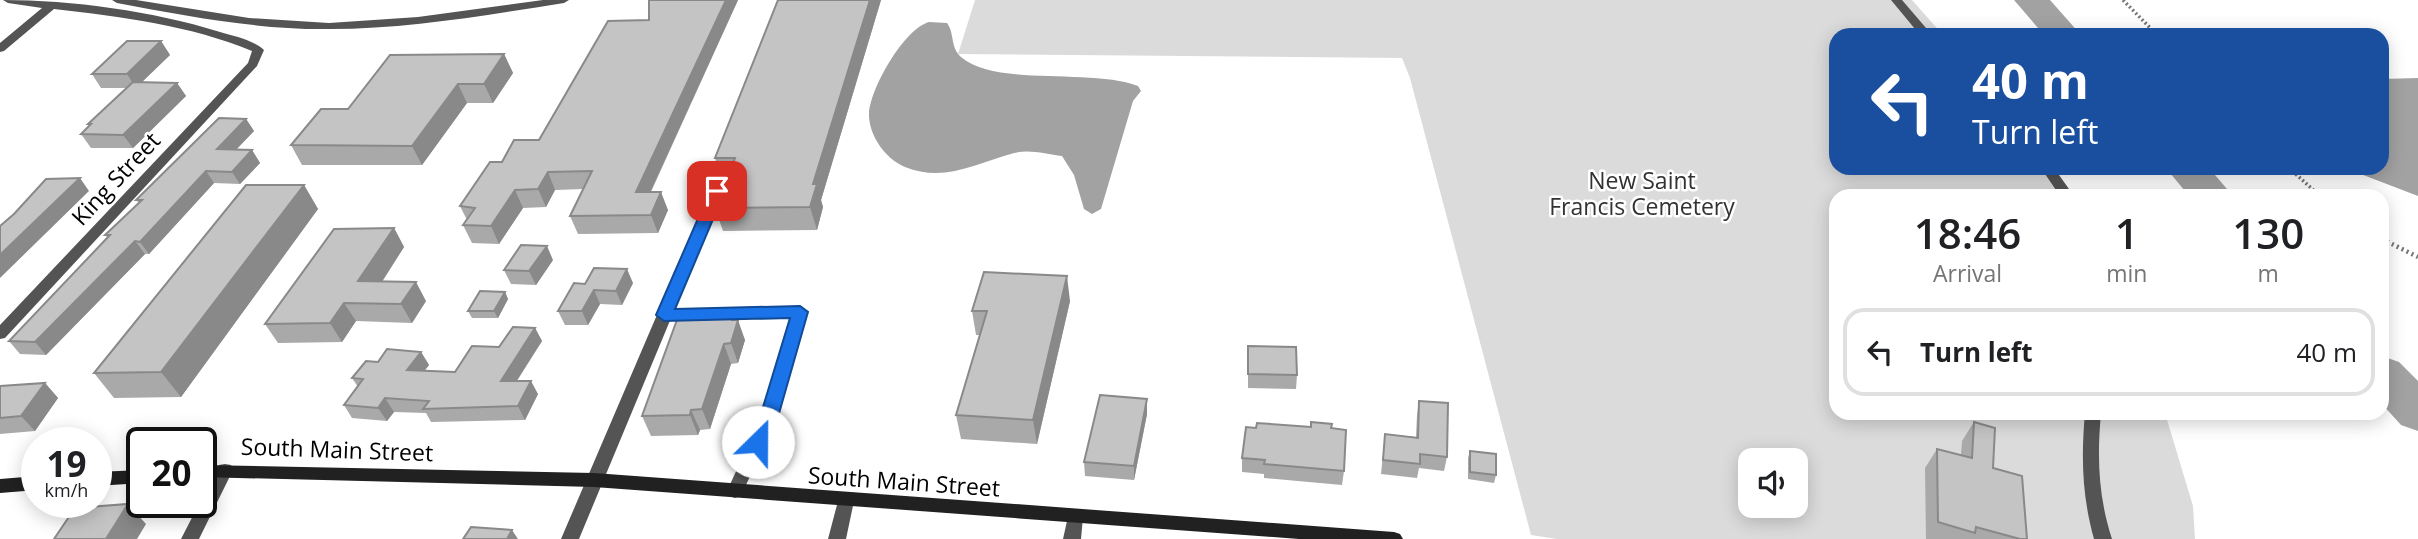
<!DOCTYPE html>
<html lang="en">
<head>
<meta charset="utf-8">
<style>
  body { margin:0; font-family:"Open Sans",sans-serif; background:#f6f6f6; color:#202124; height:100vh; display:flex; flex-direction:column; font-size:26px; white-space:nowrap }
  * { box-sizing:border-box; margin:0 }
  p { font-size:23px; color:#757577 }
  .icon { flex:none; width:38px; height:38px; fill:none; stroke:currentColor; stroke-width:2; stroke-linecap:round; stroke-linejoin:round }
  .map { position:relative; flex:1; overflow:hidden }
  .panel { position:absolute; left:1829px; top:189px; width:560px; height:231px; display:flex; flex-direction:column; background:#fff; border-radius:21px; box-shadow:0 4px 18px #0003 }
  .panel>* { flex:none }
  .hud { position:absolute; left:1829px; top:28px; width:560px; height:147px; border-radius:21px; box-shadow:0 4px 18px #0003; background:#1a4fa0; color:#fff; overflow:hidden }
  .buttons { position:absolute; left:1738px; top:448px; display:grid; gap:14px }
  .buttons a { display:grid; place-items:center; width:70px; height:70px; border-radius:14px; background:#fff; box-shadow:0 4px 18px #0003; font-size:35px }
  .speed { position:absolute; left:21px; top:427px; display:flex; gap:14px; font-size:35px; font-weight:700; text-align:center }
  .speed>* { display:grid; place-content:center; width:91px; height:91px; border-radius:50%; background:#fff; box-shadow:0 4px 18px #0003; line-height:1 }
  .speed small { font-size:18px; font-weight:400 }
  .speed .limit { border:4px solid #111; border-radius:10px; background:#fff; color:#111 }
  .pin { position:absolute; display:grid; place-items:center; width:60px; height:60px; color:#fff; margin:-30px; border-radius:14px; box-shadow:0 4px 10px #0006 }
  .me { position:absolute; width:77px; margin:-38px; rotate:23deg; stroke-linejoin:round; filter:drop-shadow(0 0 5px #0008) }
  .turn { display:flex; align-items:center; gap:24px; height:147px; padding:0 28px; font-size:32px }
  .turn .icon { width:91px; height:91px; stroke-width:2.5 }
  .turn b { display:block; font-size:49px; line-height:60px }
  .eta { display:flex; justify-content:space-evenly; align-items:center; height:119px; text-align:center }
  .eta b { font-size:42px; font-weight:600; line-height:49px }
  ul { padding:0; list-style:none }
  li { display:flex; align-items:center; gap:21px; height:88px; margin:0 14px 10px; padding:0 14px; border:4px solid #e0e0e0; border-radius:21px }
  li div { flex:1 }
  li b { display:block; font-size:26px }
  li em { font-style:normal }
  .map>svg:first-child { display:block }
  .green { fill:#dbdbdb; fill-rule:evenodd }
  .water { fill:#a2a2a2 }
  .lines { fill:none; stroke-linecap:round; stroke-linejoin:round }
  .river { fill:#a2a2a2; fill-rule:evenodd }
  .path-far1 { stroke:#767676; stroke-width:3.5; stroke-dasharray:2 2.5; stroke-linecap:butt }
  .path { stroke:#767676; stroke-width:4.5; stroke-dasharray:2 3.5; stroke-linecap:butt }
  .service { fill:#545454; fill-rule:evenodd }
  .minor { fill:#545454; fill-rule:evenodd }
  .secondary { fill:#212121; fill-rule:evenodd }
  .wall { fill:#a9a9a9 }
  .shaded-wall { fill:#898989 }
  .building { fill:#c4c4c4; stroke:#898989; stroke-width:2 }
  .route { fill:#1a73e8; stroke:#114b97; stroke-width:2 }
  .labels { text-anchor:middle; stroke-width:5; stroke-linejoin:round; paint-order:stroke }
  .street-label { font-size:23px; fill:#000; stroke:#fff }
  .park-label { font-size:23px; fill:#323232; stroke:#fff }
</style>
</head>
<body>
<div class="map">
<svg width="2418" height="539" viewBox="0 0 2418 539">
  <rect width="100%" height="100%" fill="#fff"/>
  <path class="green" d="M975,0H1912L1943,35H1836V168H2049L2069,196H1836V413H2165L2193,506L2195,539H1557L1531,535L1410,78L1402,58L958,54ZM1750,460H1796V506H1750Z"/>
  <path class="water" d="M929,22L947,23C955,34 950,47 961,57C995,87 1092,68 1138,86L1141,91L1133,101L1101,209L1092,214L1084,209L1074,175L1062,156C1047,154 1029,149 1014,153C977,163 944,183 905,167C885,159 868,134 869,113C871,87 904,29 929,22Z
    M2418,78V196L2345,168H2382V79Z"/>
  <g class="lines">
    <path class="river" d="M2014,0H2050L2081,35H2044Z
      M2166,168H2209L2233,196H2189Z
      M2382,356L2399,362L2418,381V431L2401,425L2382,404Z"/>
    <path class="path-far1" d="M2123,0L2157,35
      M2289,168L2320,196
      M2382,239L2385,240"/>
    <path class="path" d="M2382,239L2418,257"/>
    <path class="service" d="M112,0H136L249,18L329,23L418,17L543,0H569L564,3C487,15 408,29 330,29C258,30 187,16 117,3Z
      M1891,0H1902L1932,35H1920Z
      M2041,168H2054L2074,196H2060Z
      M800,306L807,311L777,417L741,496L735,498L729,496L727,491L761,417L791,316L664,320L657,315L664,310Z
      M2085,413H2101C2097,457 2098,496 2112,539H2094C2082,496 2081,457 2085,413Z
      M846,494L852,496L854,501L846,539H828L838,501L840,496Z
      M1075,510L1081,512L1083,517L1081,539H1063L1069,512Z"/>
    <path class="minor" d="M3,0C72,0 153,11 220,32C234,36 253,40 264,50L257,66L5,338L0,339V325L248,63L252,51C189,25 122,17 54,9L4,51L0,52V43L42,8L8,3Z
      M717,187L724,191L579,539H561L710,191Z
      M225,464L231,465L233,470L199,539H181L219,465Z"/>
    <path class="secondary" d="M201,465L594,473L1394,532L1400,534L1403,539H1299L594,487L201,477Z
      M142,470V483L96,486V472Z
      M37,476V490L0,493V479Z"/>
  </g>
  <path class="wall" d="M738,0L651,192L668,210L658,233L578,234L570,216L584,189L555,190L546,207L523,208L499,244L472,243L463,225L467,220L460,206L502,162L539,140L649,20Z
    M778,0H881L821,200L823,207L817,230L723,231L715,208L726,181H722L715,158Z
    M161,41L170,55L141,82L177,83L186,96L133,148H91L81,134L89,126L88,124L127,88H101L92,74Z
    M504,54L513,73L493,103H467L422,165H302L291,145L348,109Z
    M246,119L254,131L236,150H252L260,163L240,184L214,183L149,254H145L46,355L20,354L9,341L107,237L105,235L139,203L136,200Z
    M304,185L318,209L181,397L114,398L94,373Z
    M394,228L404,247L382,282L426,301L412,323L356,321L342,342L278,343L265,324Z
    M553,260L536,285L511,284L504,270Z
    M574,283H633L622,305L600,304L588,325H565L558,311Z
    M505,292L508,299L498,318H472L468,311Z
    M1070,301L1037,444L961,439L956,415L980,335H976L972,311Z
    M735,320L745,340L738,363L731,364L710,429L700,430L698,435L651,436L642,416Z
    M535,328L542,341L517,381L538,394L525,420L431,422L426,413L394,412L387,421L352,418L344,405L358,387L352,378L378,362L421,352L429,365L424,371L455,372Z
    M1248,346L1297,375L1296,389L1248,388Z
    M45,383L58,398L35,431L0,434V386Z
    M1419,401L1447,457L1444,471L1419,468L1417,478L1381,474L1385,434L1416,437L1417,415Z
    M1147,414L1134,480L1085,476L1084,462Z
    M1974,422L1993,468L2027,539H1926L1925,468L1937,449L1961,455L1962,441Z
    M1256,428H1331L1344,471L1342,485L1264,478V474L1242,472V458Z
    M1470,451L1496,475L1494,483L1468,479V458Z"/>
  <path class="shaded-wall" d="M726,0H738L642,210L636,192Z
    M870,0H881L821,200L823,207L817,230L810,207L813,184Z
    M161,41L170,55L136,88L127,74Z
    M504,54L513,73L493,103L484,84Z
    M177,83L186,96L133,148L123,135Z
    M458,84L467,103L422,165L412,146Z
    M246,119L254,131L225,161L217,149Z
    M252,150L260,163L240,184L232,172Z
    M206,171L214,183L149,254L140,242Z
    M548,172L555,190L546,207L538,189Z
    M80,178L89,191L0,278V255Z
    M304,185L318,209L181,397L161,372Z
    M515,190L523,208L499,244L491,226Z
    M661,192L668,210L658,233L651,215Z
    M394,228L404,247L370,300L358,281Z
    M135,241L145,254L46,355L35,342Z
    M547,246L553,260L536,285L529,271Z
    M627,269L633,283L622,305L616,291Z
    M1067,276L1070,301L1037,444L1033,420Z
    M416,282L426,301L412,323L401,304Z
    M594,290L600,304L588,325L582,311Z
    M505,292L508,299L498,318L494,311Z
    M344,303L356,321L342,342L330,323Z
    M733,316L737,325L738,320L745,340L738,363L731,343Z
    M535,328L542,341L508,394L501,381Z
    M724,344L731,364L710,429L702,409Z
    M421,352L429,365L415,383L407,370Z
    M531,381L538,394L525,420L518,406Z
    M45,383L58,398L35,431L21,416Z
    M385,398L394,412L387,421L378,408Z
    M1147,399V414L1134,480V466Z
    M691,410L700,430L698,435L690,415Z
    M128,504L146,524L137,539H106Z
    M512,530L518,539H507Z"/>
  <path class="building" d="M649,0H726L636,192H661L651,215L570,216L592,171L548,172L538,189L515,190L491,226L463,225L475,208L460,206L490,162H502L514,140H539L608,21L649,20Z
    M778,0H870L813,184H817L810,207L715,208L735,158H715Z
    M127,41H161L127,74H92Z
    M504,54L484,84H458L412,146L291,145L321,109H348L390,55Z
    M133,82L177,83L123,135L81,134L91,124H88Z
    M219,118L246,119L217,149L252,150L232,172L206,171L140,242L135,241L35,342L9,341L110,235H105L142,200H136Z
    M80,178L0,255V226L14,214L46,179Z
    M246,185H304L161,372L94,373Z
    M394,228L358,281L416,282L401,304L344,303L330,323L265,324L334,229Z
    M521,245L547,246L529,271L504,270Z
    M594,268L627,269L616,291L594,290L582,311H558L574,283L585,284Z
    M984,272L1067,276L1033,420L956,415L987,311H972Z
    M480,291L505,292L494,311H468Z
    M733,316L732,320H738L731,343L724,344L702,409L691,410L690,415L642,416L678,317Z
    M513,327L535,328L501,381H531L518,406L423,409L429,401L385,398L378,408L344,405L363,379L352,378L366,361L378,362L387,349L421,352L407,370L455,372L472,346L499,347Z
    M1248,346L1296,347L1297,375L1248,374Z
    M45,383L21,416L0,418V386Z
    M1100,395L1147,399L1134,466L1084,462Z
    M1419,401L1448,403L1447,457L1420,454V464L1383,460L1385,434L1418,438Z
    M1311,422L1332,424L1331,428L1346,430L1344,471L1264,464L1265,460L1242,458L1246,427L1256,428L1257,423L1311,427Z
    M1974,422L1995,428L1993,468L2022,476L2027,539H2020L1976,527L1975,533L1938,522L1937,449L1972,458Z
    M1470,451L1496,454V475L1470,472Z
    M128,504L106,539H54L75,508Z
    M471,527L512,530L507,539H463Z"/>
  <path class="route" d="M717,187L725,191L675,309L800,306L808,312L778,417L764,447L758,449L748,442L760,417L790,318L664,321L656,315L710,191Z"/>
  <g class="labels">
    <g class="street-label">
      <text transform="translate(116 179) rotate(-47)" y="8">King Street</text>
      <text transform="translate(337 450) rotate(2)" y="8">South Main Street</text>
      <text transform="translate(904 482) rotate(4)" y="8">South Main Street</text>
    </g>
    <g class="park-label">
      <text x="1642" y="189">New Saint<tspan x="1642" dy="26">Francis Cemetery</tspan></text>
    </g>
  </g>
</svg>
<div class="buttons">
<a><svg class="icon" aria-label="sound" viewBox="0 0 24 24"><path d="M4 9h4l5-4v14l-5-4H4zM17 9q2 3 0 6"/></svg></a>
</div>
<div class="speed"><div>19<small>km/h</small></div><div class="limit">20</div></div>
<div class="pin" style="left:717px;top:191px;background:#d93025"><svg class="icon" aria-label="arrive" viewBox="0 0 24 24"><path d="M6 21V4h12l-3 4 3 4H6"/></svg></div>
<svg class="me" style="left:758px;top:442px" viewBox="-20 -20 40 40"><circle r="19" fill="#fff"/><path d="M0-13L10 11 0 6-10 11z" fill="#1a73e8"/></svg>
<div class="hud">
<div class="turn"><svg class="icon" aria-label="left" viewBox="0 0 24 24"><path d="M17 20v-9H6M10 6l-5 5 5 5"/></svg><div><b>40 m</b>Turn left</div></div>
</div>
<section class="panel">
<div class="eta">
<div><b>18:46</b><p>Arrival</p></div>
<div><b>1</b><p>min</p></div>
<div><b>130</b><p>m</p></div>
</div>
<ul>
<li><svg class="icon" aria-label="left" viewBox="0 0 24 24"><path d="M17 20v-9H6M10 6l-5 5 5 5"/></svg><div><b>Turn left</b></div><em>40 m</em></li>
</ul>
</section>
</div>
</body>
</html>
